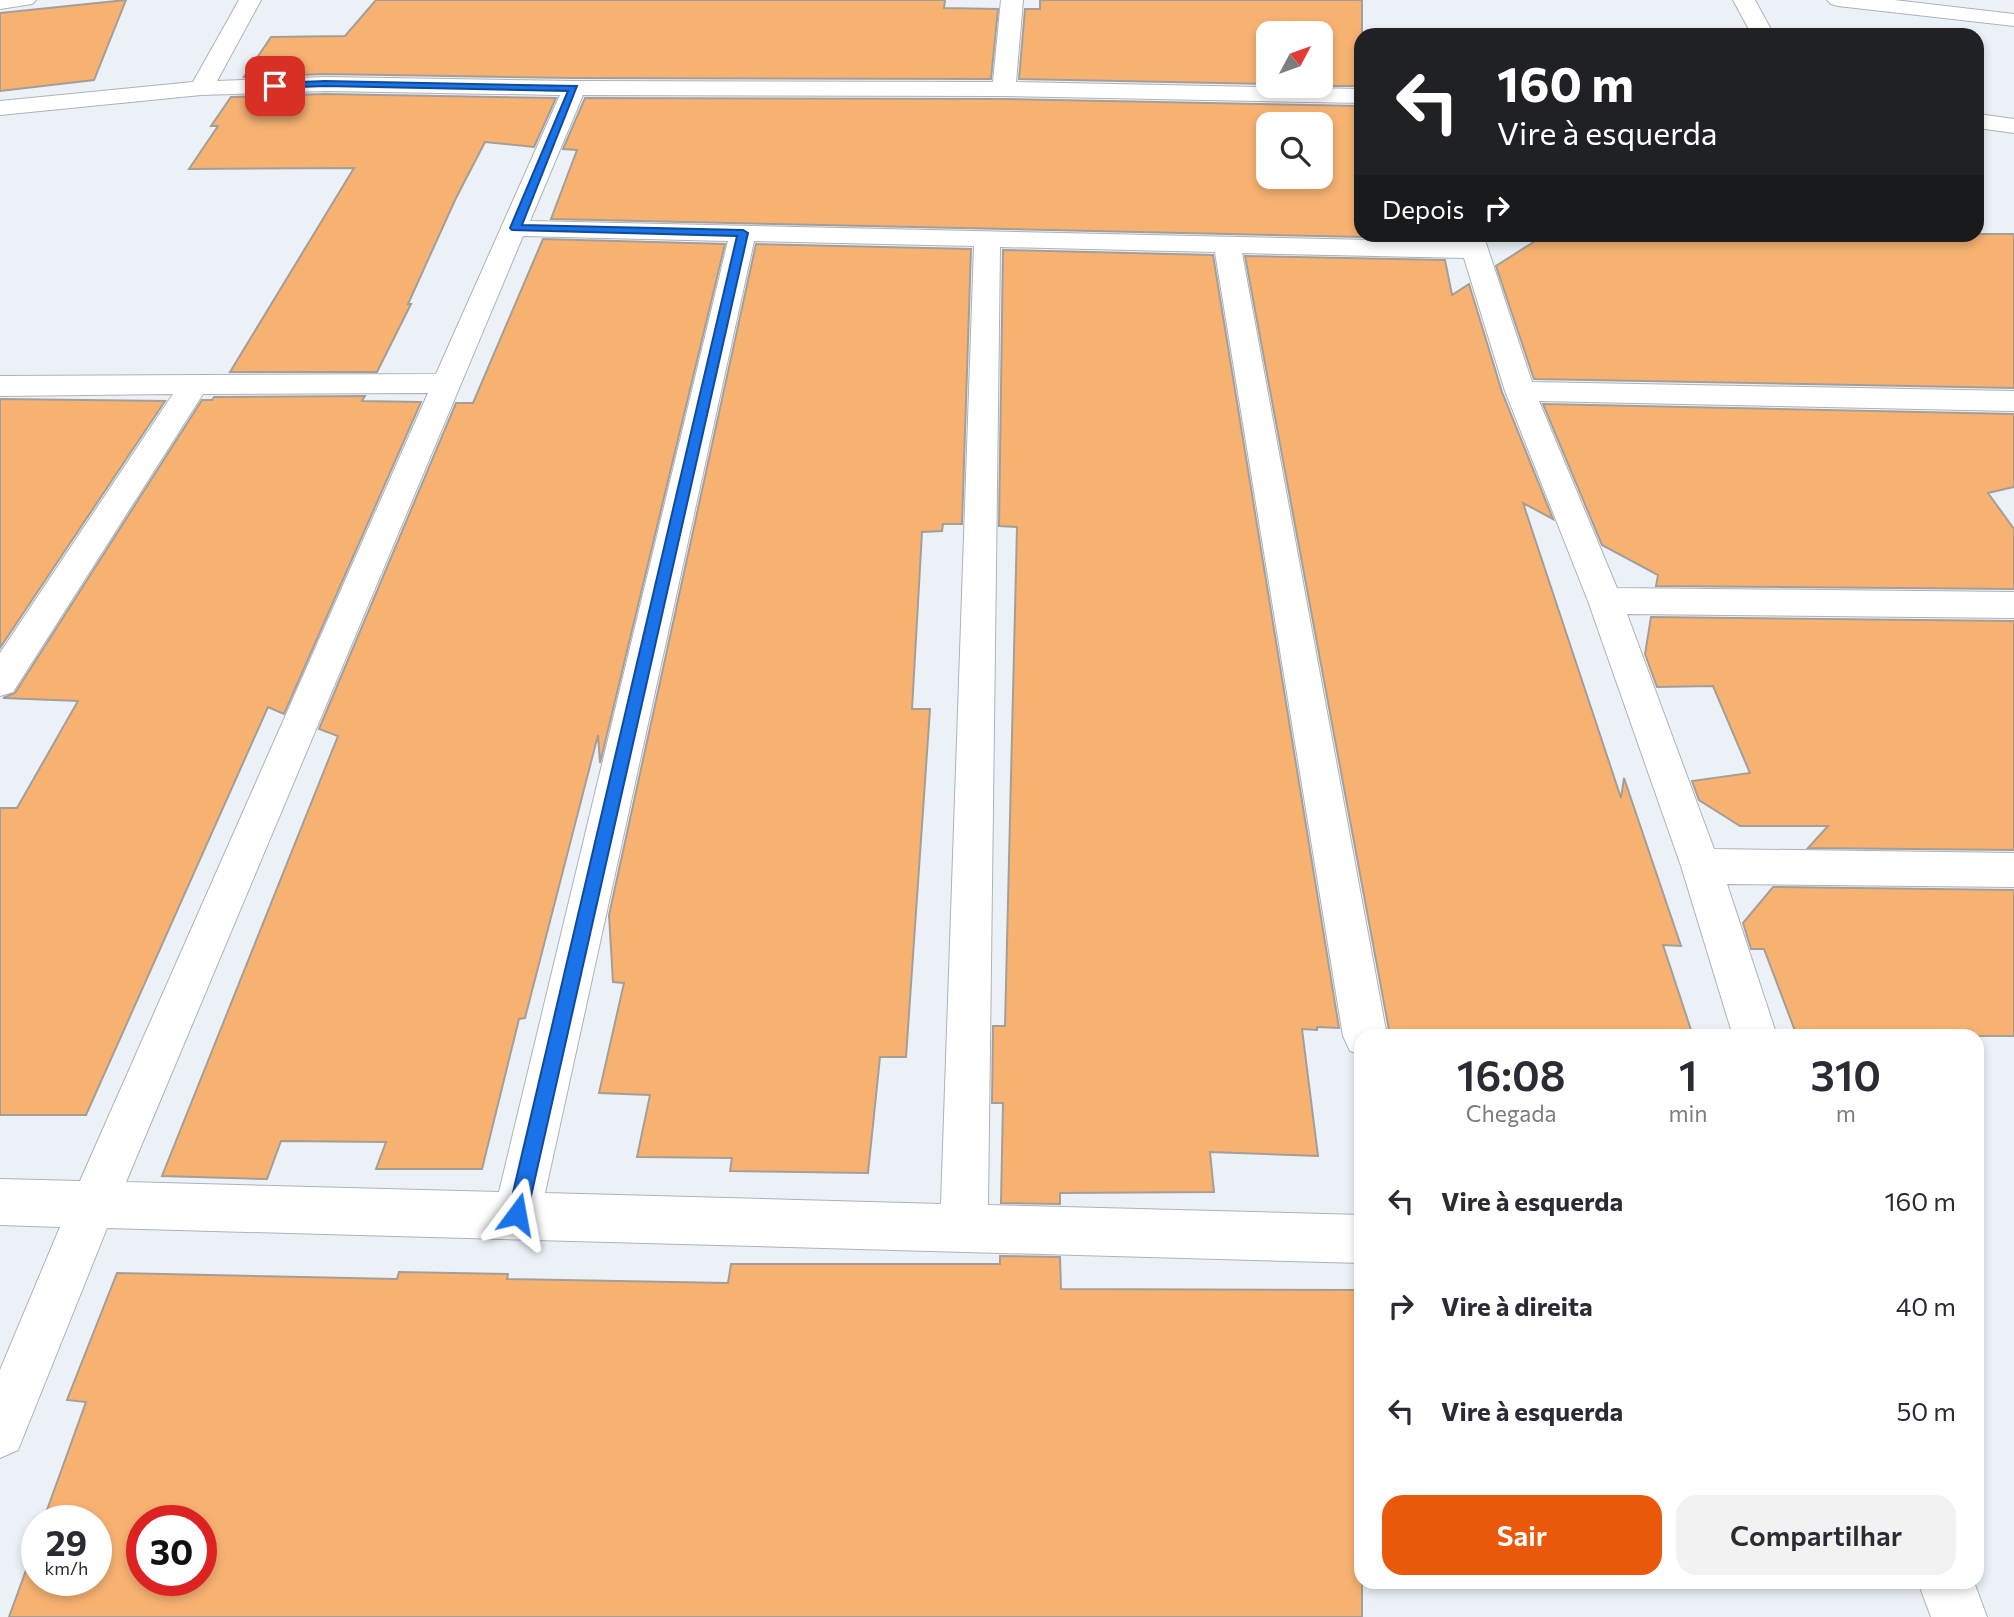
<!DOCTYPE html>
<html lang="pt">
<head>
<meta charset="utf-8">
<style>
  body { margin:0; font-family:Commissioner,sans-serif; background:#f2f2f3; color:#2b2b33; height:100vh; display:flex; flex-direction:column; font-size:26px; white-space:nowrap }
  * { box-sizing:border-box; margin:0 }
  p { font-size:23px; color:#7c7c81 }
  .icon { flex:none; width:38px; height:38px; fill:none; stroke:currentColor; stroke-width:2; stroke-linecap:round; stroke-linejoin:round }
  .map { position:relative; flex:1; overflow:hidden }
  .sheet { position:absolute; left:1354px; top:1029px; width:630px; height:560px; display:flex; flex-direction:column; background:#fff; border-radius:21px; box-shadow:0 4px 10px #0003 }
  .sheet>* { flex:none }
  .banner { position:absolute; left:1354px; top:28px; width:630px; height:214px; border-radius:21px; box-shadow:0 4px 10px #0003; background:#202124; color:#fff; overflow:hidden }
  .needle { width:46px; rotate:49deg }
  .tools { position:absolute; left:1256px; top:21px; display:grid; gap:14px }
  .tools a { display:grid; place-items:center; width:77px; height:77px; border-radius:14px; background:#fff; box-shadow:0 4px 10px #0003; font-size:35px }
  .speed { position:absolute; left:21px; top:1505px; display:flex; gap:14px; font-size:35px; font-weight:700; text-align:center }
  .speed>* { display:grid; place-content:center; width:91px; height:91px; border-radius:50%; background:#fff; box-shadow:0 4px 10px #0003; line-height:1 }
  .speed small { font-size:18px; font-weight:400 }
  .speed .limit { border:10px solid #d22; background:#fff; color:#111 }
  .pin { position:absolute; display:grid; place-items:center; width:60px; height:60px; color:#fff; margin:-30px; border-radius:14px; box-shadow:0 4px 10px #0006 }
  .me { position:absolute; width:77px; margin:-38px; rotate:13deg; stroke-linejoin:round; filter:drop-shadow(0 0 5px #0008) }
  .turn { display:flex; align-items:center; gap:24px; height:147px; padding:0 28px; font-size:32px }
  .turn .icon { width:91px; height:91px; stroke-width:2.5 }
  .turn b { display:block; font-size:49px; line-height:60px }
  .then { display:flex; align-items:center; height:66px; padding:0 28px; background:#0003; gap:14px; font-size:26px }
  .eta { display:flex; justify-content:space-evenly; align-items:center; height:119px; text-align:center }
  .eta b { font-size:42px; font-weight:600; line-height:49px }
  .primary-button { display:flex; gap:14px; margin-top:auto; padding:14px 28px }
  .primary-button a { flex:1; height:80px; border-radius:21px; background:#ea580c; color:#fff; font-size:28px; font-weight:600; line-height:80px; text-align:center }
  .primary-button a+a { background:#f2f2f3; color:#2b2b33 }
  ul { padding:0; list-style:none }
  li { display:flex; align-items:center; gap:21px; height:105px; padding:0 28px }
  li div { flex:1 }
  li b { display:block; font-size:26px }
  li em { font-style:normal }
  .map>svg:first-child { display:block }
  .building { fill:#f7b272; stroke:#a49e98; stroke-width:2; fill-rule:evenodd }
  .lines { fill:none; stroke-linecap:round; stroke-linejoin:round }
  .minor-casing { stroke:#aeb2b8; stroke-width:2 }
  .minor { fill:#fff; fill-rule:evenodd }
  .route { fill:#1a73e8; stroke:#114b97; stroke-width:2 }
</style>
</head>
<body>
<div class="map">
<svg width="2014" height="1617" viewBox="0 0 2014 1617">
  <rect width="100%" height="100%" fill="#ecf1f8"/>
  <path class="building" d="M126,0L94,80L0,91V13Z
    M376,0H945L944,8L998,9L991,79L574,78L325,74L244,77L271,37L345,36Z
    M1040,0H1362V86H1321V33H1269V84L1019,79L1025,9H1040Z
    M325,94L556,98L534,147L485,142L456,198L408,304H411L377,372H230L354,168L189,169L218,126H211L231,97Z
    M585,98L1004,99L1362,106V237L551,219L577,150L563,149ZM1269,124H1321V177H1269Z
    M1546,234H2014V388L1534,379L1496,266Z
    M543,239L725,244L600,763L598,735L525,1018L519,1019L482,1169H376L386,1142L281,1141L267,1179L162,1176L338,736L319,729L456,403H473Z
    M756,244L971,249L962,524H943L942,531L922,532L912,709H930L906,1057H880L868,1173L730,1171L732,1158L637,1157L650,1095L599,1093L624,983L613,982L609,915Z
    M1003,250L1213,255L1339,1028L1317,1027V1030L1302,1029L1318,1156L1210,1152L1214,1192L1060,1193V1204L1001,1203L1003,1103H992L993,1026H1005L1017,527L999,526Z
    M1245,256L1445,260L1452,295L1469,284L1502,392L1553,519L1523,503L1621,798L1624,778L1681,946L1663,945L1693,1036H1470L1469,1032L1389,1030Z
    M365,396L362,401L421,402L284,714L268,707L86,1115H0V808H17L78,701L3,698L15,693L202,400H212L214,397Z
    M0,399L165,401L0,648Z
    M1543,404L2014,414V487L1988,493L2014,529V589L1656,586L1658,575L1602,545Z
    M1651,617L2014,621V850L1808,848L1828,826H1740L1699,800L1692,781L1750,773L1713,686L1657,687L1645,654Z
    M1773,887L2014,890V1036H1797L1764,949H1751L1743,923Z
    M1000,1256L1060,1257L1061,1289L1362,1290V1617H9L37,1540V1580H96V1521H43L86,1402L67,1400L117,1273L397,1279L399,1272L508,1274L507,1279L728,1283L731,1264H1000ZM142,1521H201V1580H142Z"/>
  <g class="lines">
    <defs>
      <path id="minor" d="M0,0H36L32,4L0,9Z
        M239,0H261L217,81L325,77L574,81L993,82L1001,0H1023L1016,82L1362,89V103L1004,96L583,95L530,221L1459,242L1457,234H1483L1532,382L2014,391V411L1539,401L1617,588L2014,592V618L1627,614L1714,849L2014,853V887L1727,884L1777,1036H1733L1681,866L1588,601L1505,391L1464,258L1242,253L1387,1036H1362V1055L1350,1051L1343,1036L1215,252L1000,247L988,1205L1362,1215V1263L107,1228L18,1450L0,1458V1370L60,1227L0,1225V1179L80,1181L428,393L203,394L13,692L0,696V653L173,394L0,396V376L436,374L560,95L325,91L201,95L0,115V101L193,82ZM523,236L728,241L499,1192L126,1182ZM754,241L974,246L941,1204L545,1193Z
        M1733,0H1755L1774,35H1752Z
        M1827,0H1894L2014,14V26L1838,6L1831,4Z
        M1978,114L2014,119V133L1978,128Z
        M1918,1582H1974L1987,1617H1931Z"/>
    </defs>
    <use href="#minor" class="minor-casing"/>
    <use href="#minor" class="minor"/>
  </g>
  <path class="route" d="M325,81L577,86L522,225L743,230L748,233L527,1214L524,1221L517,1224L511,1221L508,1214L737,236L512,230L510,228L568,91L325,86L275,88L271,86L275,83Z"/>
</svg>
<div class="tools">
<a><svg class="needle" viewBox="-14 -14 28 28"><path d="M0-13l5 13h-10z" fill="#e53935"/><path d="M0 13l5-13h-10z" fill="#7c7c81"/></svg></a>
<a><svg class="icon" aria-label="search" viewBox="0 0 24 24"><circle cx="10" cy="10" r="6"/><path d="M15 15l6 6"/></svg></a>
</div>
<div class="speed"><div>29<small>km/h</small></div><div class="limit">30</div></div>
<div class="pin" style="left:275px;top:86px;background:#d93025"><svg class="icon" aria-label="arrive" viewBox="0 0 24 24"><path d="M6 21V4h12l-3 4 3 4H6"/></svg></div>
<svg class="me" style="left:517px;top:1214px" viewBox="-20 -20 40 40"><path d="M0-17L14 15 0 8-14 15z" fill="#1a73e8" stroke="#fff" stroke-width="4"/></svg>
<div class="banner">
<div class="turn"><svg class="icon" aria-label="left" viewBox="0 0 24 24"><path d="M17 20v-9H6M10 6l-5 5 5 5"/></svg><div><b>160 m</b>Vire à esquerda</div></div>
<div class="then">Depois<svg class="icon" aria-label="right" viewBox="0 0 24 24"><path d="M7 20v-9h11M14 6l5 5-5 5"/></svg></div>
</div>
<section class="sheet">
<div class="eta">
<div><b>16:08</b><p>Chegada</p></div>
<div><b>1</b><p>min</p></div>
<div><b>310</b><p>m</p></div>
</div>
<ul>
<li><svg class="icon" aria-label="left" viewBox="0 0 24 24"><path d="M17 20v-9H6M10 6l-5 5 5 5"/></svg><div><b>Vire à esquerda</b></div><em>160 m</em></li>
<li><svg class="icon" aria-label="right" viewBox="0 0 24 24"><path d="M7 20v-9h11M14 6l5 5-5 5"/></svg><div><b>Vire à direita</b></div><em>40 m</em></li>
<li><svg class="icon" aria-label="left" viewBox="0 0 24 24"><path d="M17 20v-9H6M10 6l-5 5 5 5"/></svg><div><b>Vire à esquerda</b></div><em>50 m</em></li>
</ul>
<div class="primary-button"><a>Sair</a><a>Compartilhar</a></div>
</section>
</div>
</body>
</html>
